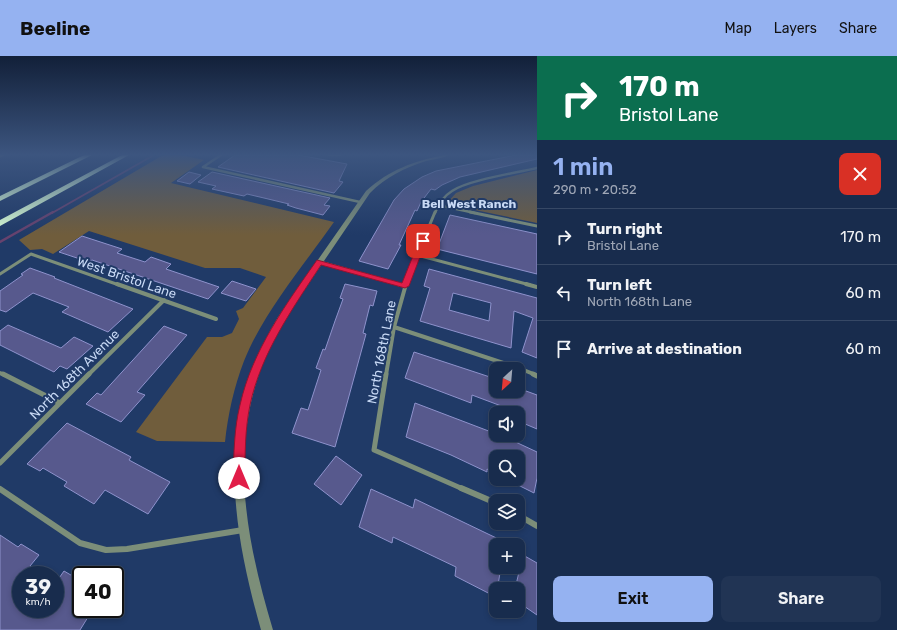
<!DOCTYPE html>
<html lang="en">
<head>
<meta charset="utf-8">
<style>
  body { margin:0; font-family:Rubik,sans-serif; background:#213454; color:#f1f3f6; height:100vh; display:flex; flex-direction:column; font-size:15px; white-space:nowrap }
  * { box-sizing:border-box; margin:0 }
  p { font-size:13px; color:#9fa7b6 }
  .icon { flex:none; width:22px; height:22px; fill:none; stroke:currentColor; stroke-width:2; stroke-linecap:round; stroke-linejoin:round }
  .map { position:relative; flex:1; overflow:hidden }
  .sheet { display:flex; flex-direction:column; background:#182c4d; width:360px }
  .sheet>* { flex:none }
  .guide { background:#0b6e4f; color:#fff; overflow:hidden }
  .needle { width:26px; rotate:206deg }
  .controls { position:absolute; left:489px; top:306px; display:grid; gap:8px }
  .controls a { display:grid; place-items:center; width:36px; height:36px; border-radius:8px; background:#182c4d; box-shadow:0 2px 6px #0003,0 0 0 1px #364865; font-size:20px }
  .speed { position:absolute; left:12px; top:510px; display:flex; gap:8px; font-size:20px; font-weight:700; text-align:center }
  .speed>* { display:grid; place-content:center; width:52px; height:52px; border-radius:50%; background:#182c4d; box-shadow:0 2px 6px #0003,0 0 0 1px #364865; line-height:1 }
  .speed small { font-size:10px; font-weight:400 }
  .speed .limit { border:2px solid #111; border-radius:6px; background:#fff; color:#111 }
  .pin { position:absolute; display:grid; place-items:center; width:34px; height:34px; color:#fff; margin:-17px; border-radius:8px; box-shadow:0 2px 6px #0006 }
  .me { position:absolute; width:44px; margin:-22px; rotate:0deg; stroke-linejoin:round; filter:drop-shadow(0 0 3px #0008) }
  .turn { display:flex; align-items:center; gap:14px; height:84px; padding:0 16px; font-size:18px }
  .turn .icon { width:52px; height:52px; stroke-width:2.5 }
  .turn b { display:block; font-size:28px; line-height:34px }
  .round { display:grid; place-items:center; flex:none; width:42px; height:42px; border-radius:8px; background:#213454 }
  .head { display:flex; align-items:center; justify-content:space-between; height:68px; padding:0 16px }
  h1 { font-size:24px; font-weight:600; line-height:30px; color:#95b2f1 }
  .primary-button { display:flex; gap:8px; margin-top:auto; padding:8px 16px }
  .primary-button a { flex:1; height:46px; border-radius:8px; background:#95b2f1; color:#111; font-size:16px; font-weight:600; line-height:46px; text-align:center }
  .primary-button a+a { background:#213454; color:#f1f3f6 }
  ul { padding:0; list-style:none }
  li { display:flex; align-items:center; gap:12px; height:56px; padding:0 16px; border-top:1px solid #364865 }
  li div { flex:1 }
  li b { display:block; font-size:15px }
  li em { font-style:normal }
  header { display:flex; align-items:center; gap:24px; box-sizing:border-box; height:56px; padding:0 20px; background:#95b2f1; color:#111 }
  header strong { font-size:19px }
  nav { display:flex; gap:22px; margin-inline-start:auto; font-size:14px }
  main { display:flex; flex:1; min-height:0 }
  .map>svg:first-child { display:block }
  .green { fill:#705d3c }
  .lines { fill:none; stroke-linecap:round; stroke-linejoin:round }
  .stream-far1 { stroke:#67426e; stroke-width:2 }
  .stream { stroke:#67426e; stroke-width:2.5 }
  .building { fill:#57598d; stroke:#8e92cc; fill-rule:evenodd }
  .minor-far4 { stroke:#7c8e79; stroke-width:2.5 }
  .minor-far3 { stroke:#7c8e79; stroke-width:3 }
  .minor-far2 { stroke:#7c8e79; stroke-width:4 }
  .minor-far1 { stroke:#7c8e79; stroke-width:5 }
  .minor { stroke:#7c8e79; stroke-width:6 }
  .tertiary { fill:#7c8e79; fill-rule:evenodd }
  .motorway { fill:#dbffd5; fill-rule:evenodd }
  .route { fill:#e11d48; stroke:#92132f }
  .labels { text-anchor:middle; stroke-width:4; stroke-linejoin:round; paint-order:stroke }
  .far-neighbourhood-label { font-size:12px; font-weight:bold; fill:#c8d9f5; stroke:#203a67 }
  .street-label { font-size:13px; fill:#c8d9f5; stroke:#203a67 }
</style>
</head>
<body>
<header>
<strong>Beeline</strong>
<nav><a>Map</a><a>Layers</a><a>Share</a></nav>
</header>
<main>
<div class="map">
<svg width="537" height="574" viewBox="0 0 537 574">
  <rect width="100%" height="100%" fill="#203a67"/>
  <path class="green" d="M163,99H181L204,104L171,127L334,166C304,209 263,257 244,305C234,331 228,358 225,386L157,385L136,376L207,281H222L232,277L239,263L236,255L243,252L266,221L240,212H205L89,175L53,198L42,193L30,194L19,184Z
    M537,114V167L446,148L456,137L473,130Z"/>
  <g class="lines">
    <path class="stream-far1" d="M52,157L154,99"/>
    <path class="stream" d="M0,186L53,156"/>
  </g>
  <path class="building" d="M235,99H298L347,108L339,125L343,126L334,137L218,111Z
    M516,99H537V103L460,121L442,129L435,134L431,133L421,146L417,155L415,154L399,189H401L388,213L359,205L394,144L404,133L422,121L436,115Z
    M189,116L201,119L190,128L177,125Z
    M212,116L330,142L324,149L330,150L323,159L296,152L287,149L289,148L264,142L247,138L244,140L212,133L216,130L198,126Z
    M450,159L537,178V218L437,193Z
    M82,180L122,193L117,197L145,206L151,201L171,208L166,213L219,231L208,243L92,204L89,206L59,196Z
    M30,212L55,221L54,222L133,253L108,276L62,256L69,251L33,237L6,256L0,254V235L23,219L21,218Z
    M429,213L537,242V302L522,296L533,262L514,255L511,292L420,265L430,232L424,230ZM453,237L491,247L489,265L449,254Z
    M232,225L256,233L246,245L221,237Z
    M345,228L377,235L373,250L370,249L363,277L366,278L335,391L292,377L301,352L308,354L321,314L316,312L323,293L325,294L335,265L343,243L340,242Z
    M8,269L61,292L74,281L93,290L67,313L60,310L54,316L0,289V275Z
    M164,270L187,279L137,336L145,339L121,366L86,348L97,337L101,339Z
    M414,296L496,323V335H526L537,339V373L518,365L520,357L472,339L471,347L405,322Z
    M415,347L507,382L537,396V422L534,437L518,429V401H496V418L487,413V416L451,399L406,381Z
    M67,367L131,401L129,404L170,426L148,458L105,434L94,448L64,430L67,426L43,412L40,415L27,408Z
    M336,400L362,419L341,449L314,428Z
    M371,433L413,452L415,443L511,489H496V511H501L496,541L455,520L456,511L393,481L392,487L359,471Z
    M0,479L18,491L21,488L39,499L30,510L44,519H21V553H55V528L64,515L81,525V553H93L80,574H0Z
    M523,499L537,507V559L518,546V533H515Z"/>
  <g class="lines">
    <path class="minor-far4" d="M329,99H340
      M0,100L3,99
      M203,111L360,146
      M203,111L221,99
      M438,149L475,157
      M435,157C438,149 444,140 452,135C468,124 516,117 537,112"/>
    <path class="minor-far3" d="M470,156L537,170
      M417,199L530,229
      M320,206L402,229
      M0,218L31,198L119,229
      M405,229L435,156"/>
    <path class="minor-far2" d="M117,228L216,263
      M398,228L405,230
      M526,228L537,231
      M394,271L516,311L536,319
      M0,317L5,319
      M88,319L164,244
      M386,319L394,271L406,228"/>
    <path class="minor-far1" d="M3,318L60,347
      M386,318L374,394L463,433
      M533,318L537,320
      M0,407L89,318"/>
    <path class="minor" d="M461,432L496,447
      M0,433L80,487L106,494L127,493L243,474
      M518,459L537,470"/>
    <path class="tertiary" d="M444,99H450C443,102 434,103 426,105C404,112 386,121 370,137L284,264C224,366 241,467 273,574H261C230,464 216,364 278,261L366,135C389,114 414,105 444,99Z"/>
    <path class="motorway" d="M84,99H92L0,145V140Z
      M122,99H129L0,170V164Z"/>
  </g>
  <linearGradient id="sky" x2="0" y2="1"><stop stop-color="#122039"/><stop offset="0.55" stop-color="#3c557f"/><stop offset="1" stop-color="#3c557f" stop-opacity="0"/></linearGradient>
  <rect width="537" height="179" fill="url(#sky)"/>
  <path class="route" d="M423,183L426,185L409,230L405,232L321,209C293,252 261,297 250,349C245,373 245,397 245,422L243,426L239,427L235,426L233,422C234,397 234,373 240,349C252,295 286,248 317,204L402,227L419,185Z"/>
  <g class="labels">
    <g class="far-neighbourhood-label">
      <text x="469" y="152">Bell West Ranch</text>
    </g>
    <g class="street-label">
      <text transform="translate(127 221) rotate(19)" y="5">West Bristol Lane</text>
      <text transform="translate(381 296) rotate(-79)" y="5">North 168th Lane</text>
      <text transform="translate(74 318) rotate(-45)" y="5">North 168th Avenue</text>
    </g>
  </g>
</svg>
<div class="controls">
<a><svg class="needle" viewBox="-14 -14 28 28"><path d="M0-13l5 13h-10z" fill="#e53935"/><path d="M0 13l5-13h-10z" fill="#9fa7b6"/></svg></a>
<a><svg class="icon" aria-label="sound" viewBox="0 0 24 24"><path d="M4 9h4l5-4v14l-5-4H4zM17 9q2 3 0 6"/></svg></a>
<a><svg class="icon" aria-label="search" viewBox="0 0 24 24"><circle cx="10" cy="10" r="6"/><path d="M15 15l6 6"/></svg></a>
<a><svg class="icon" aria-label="layers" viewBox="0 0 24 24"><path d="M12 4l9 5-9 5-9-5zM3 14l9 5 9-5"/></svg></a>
<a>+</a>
<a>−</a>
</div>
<div class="speed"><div>39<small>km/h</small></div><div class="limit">40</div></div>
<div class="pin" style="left:423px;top:185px;background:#d93025"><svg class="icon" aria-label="arrive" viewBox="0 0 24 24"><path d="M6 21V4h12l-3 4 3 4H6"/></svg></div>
<svg class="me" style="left:239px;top:422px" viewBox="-20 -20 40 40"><circle r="19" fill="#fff"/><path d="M0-13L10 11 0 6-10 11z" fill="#e11d48"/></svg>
</div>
<section class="sheet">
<div class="guide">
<div class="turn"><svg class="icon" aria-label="right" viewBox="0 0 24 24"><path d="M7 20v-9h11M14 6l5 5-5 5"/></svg><div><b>170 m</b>Bristol Lane</div></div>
</div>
<div class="head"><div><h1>1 min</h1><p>290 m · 20:52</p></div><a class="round" style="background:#d93025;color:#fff"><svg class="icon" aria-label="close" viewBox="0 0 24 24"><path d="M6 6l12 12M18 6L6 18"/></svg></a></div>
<ul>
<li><svg class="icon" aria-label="right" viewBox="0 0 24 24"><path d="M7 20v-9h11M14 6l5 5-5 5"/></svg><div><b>Turn right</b><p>Bristol Lane</p></div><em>170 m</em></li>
<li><svg class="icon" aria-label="left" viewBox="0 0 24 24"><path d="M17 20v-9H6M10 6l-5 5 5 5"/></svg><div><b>Turn left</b><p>North 168th Lane</p></div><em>60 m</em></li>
<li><svg class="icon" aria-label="arrive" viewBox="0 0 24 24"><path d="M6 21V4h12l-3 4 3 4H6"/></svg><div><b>Arrive at destination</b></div><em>60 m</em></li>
</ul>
<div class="primary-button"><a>Exit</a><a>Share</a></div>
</section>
</main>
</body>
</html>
